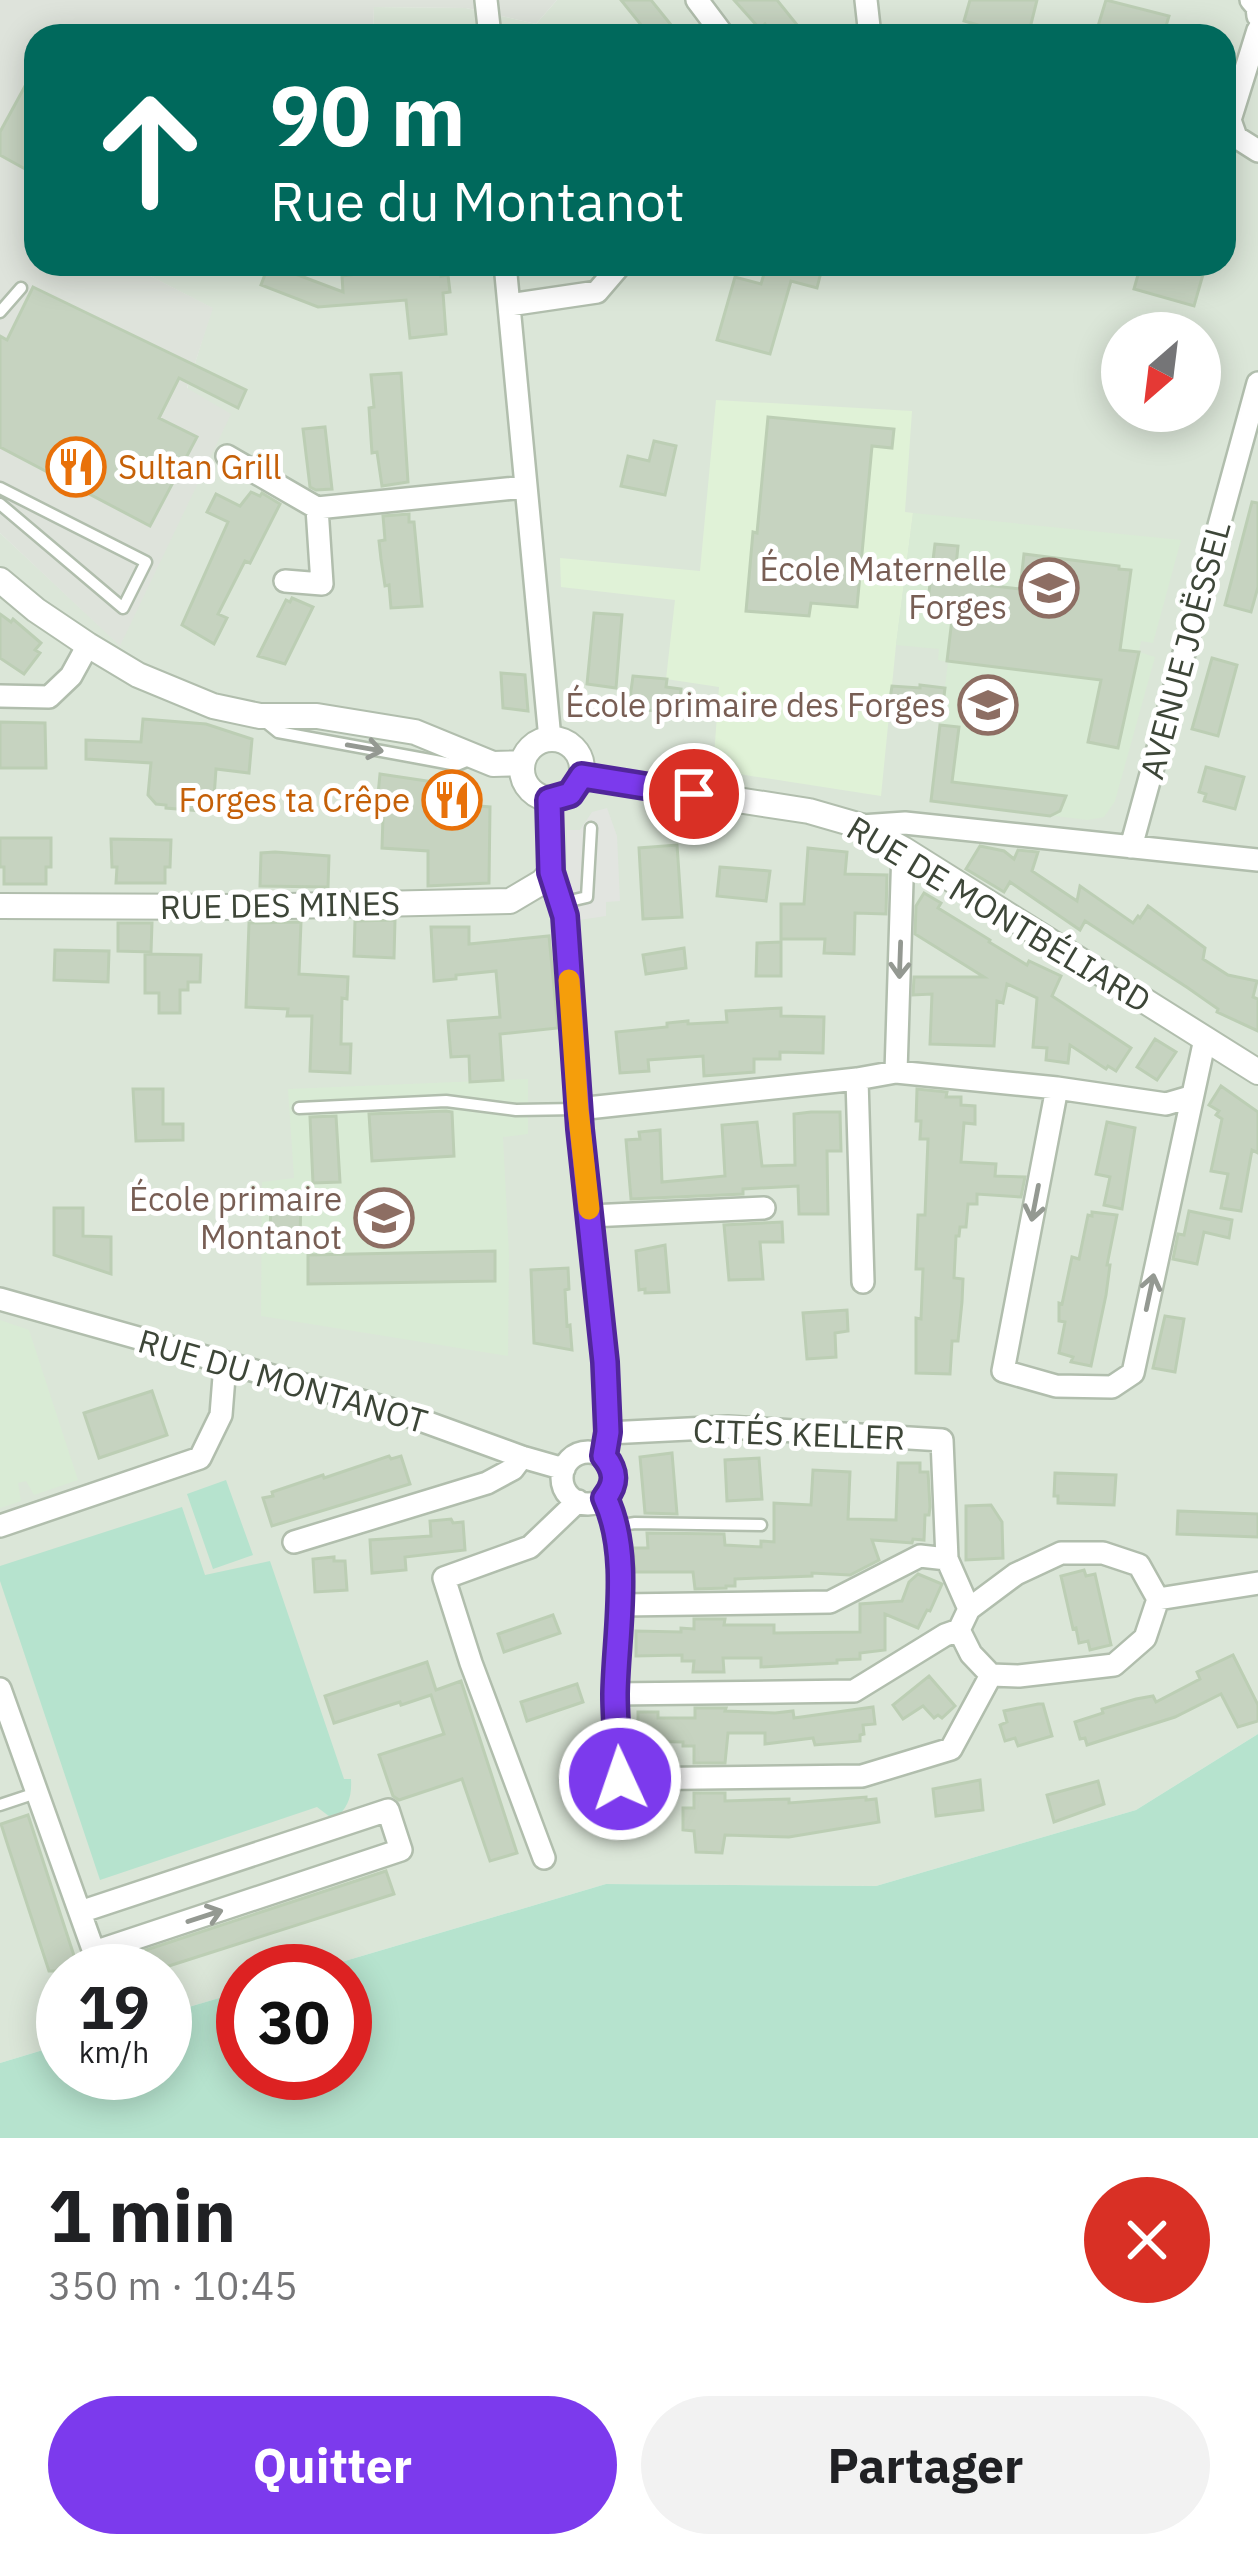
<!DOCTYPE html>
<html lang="fr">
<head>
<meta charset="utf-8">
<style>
  body { margin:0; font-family:"IBM Plex Sans",sans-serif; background:#f2f2f2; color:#202124; height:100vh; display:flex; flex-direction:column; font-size:45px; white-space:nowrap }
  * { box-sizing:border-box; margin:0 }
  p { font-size:39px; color:#757577 }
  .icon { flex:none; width:66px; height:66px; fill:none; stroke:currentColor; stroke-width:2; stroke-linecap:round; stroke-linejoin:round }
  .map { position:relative; height:2138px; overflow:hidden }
  .sheet { display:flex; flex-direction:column; background:#fff; flex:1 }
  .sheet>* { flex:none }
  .banner { position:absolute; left:24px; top:24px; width:1212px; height:252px; border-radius:36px; box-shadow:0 6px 30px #0003; background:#00695c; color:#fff; overflow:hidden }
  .needle { width:78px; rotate:208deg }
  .tools { position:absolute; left:1101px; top:312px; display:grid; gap:24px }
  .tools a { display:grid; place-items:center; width:120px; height:120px; border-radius:50%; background:#fff; box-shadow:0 6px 30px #0003; font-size:60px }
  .speed { position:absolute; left:36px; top:1944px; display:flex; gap:24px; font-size:60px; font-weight:700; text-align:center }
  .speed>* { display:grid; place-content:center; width:156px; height:156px; border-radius:50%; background:#fff; box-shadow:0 6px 30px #0003; line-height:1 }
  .speed small { font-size:30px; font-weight:400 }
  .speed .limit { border:18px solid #d22; background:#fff; color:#111 }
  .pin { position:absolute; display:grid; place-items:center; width:102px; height:102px; color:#fff; margin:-51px; border:6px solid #fff; border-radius:50%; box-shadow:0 3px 12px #0007 }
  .me { position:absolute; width:132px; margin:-66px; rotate:357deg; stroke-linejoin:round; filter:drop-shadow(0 0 9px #0008) }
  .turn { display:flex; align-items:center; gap:42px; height:252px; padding:0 48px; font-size:54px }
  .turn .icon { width:156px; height:156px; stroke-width:2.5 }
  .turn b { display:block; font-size:84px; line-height:102px }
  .round { display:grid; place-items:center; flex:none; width:126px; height:126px; border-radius:63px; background:#f2f2f2 }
  .head { display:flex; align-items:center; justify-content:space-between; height:204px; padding:0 48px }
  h1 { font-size:72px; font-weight:700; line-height:90px }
  .action { display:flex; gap:24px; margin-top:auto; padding:24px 48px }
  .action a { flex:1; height:138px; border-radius:72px; background:#7c3aed; color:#fff; font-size:48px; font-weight:700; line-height:138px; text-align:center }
  .action a+a { background:#f2f2f2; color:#202124 }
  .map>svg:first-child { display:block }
  .residential { fill:#dbe6d8; fill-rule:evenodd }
  .commercial { fill:#e0f2d7 }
  .industrial { fill:#dee3db }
  .education { fill:#d9ebd5 }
  .green { fill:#b6e3ce }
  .parking { fill:#e2e5e0 }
  .building { fill:#c6d3c0; stroke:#bcceb4; stroke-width:3 }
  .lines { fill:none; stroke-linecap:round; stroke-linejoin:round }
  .service-casing { stroke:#b1bead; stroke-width:15 }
  .minor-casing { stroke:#b1bead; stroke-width:26 }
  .tertiary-casing { stroke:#b1bead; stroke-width:28 }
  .service { stroke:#fff; stroke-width:10 }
  .minor { stroke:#fff; stroke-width:21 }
  .tertiary { stroke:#fff; stroke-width:24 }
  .oneway { stroke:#949992 }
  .route-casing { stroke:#51269a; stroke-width:30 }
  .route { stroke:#7c3aed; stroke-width:21 }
  .slow { stroke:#f59e0b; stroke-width:21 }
  .labels { text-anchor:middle; stroke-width:10; stroke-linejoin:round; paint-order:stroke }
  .food-label { font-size:33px; fill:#c56008; stroke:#fff; text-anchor:start }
  .education-label { font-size:33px; fill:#785e54; stroke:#fff; text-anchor:end }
  .street-label { font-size:33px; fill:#3d4638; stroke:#fff }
</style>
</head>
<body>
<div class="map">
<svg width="1258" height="2138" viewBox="0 0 1258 2138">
  <rect width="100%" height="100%" fill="#ebf3e9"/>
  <path class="residential" d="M557,0H1258V1734L1136,1810L876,1886L606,1884L311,1971H243V1991L165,2014V1971H63V2044L0,2063V533L120,645L187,389L212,308L127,264H1224V36H373L374,7L466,8L536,24ZM1122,333H1200V411H1122Z"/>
  <path class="commercial" d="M716,400L912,411L905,512L913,513L896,645L881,796L713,770L719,687L666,679L675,600L561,587L560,558L700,571Z"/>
  <path class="industrial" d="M0,0H557L536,24L466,8L374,7L373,36H36V264H127L213,308L187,388L231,414L120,646L0,533Z"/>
  <path class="education" d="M913,513L1181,540L1153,643L1141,641L1139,652L1155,657L1115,801L1104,817L1088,820L931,801L948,662L938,660L939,649L896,645Z
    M528,1079V1134L503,1137L509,1255L508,1356L261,1316L262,1182L294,1178L288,1089Z
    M0,1320L29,1330L78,1480L34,1495L26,1481L18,1483L21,1501L0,1508Z"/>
  <path class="green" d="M226,1480L253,1555L213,1569L187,1494Z
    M182,1507L205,1575L270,1561L344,1779H351C352,1798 348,1807 334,1820L317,1807L100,1880L0,1581V1566Z
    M1258,1734V2138H0V2063L63,2044V2073H165V2014L243,1991V2073H345V1971H311L606,1884L876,1886L1136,1810Z"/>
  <path class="parking" d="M607,808L617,836L620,901L606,902V916L579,920L567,888V830H580L592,812Z"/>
  <path class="building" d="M621,0H651L680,36H650Z
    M734,0H777L806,36H775L765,24L760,29Z
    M970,0H1037L1028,36H1016L964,21Z
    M1106,0L1169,16L1163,36H1095Z
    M36,66V175L0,155V132Z
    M269,264L343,292L342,276L365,273L364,264H440L441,276L448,275L450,292L443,293L446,334L410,338L406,300L318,307L261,285Z
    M750,264H823L817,288L791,281L770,354L717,340L735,277L761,284L764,274L749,270Z
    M1141,264H1206L1194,306L1134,289Z
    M33,287L246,390L238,408L179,378L159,418L197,437L150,526L0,447V336L7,340Z
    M401,373L408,482L382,486L377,452L372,453L369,408L374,407L371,375Z
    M768,417L894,429L892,448L872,446L857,607L811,603L809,616L746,611L753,532L757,533Z
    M325,427L332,489L316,490L310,487L303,429Z
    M654,441L676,446L665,495L621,486L628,456L649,461Z
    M251,492L260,496L262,493L280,504L250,563L245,561L218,614L227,618L214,644L182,625L228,522L207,512L216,494L240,506Z
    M1252,502L1258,503V587L1251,612L1225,605Z
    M409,514V522H414L422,606L391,608L389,585L385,586L381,559L379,541L385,540L383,516Z
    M935,544L958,546L955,576L985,580V585L1020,589L1024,554L1119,566V569L1131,570L1120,650L1139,652L1118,748L1088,742L1101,680L947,661L953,611L927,608Z
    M292,598L313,607L285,664L258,656L286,600L290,602Z
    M594,613L622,615L616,688L587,684Z
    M0,614L11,622L13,619L41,643L35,650L40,653L24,674L0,658Z
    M1212,658L1237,665L1218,736L1192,729Z
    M501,673L525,675L528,711L503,708Z
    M633,676L667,679L666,687L681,689L678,714L632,708L633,698H630Z
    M920,685L945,688L942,713L889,706L892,686L920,688Z
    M143,719L206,724L252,739L249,773L216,769L213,812L166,808V805L156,804L148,795L151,763L86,759V740L141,742Z
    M0,722L45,723L46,768H0Z
    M940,725L959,727L952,782L1066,796L1060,811L1050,816L931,801Z
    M1206,767L1244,777L1235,809L1204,801L1206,794L1199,792Z
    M380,774L454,785V804L490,807L489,883L428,886V851L382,848L383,816L376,815Z
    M0,838H51V867H46V884H4V867H0Z
    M111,839L171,840L170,867H165V883H116L117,867H112Z
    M677,845L682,917L643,919L639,848Z
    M980,846L1004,851L1014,859L1018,850L1038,852L1032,871L1077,901L1080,886L1133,923L1138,916L1140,918L1148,906L1205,948L1203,959L1228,975L1257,981L1253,997L1258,999V1031L1217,1012L1218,1009L1188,988L1085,921L1080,930L1010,882L1004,892L966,869Z
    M808,848L847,852L845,874L887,875L886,914L855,913L854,954L824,953L825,939H781V904H804Z
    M275,852L329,856L328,887L260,886L261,853Z
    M720,867L770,871L766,901L717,896Z
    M924,893L941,903L938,908L990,940L989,942L1027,965L1029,961L1061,976L1052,996L1131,1048L1116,1071L1108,1066L1106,1069L1070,1045L1068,1063L1046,1060L1047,1048L1033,1047L1037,998L1007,984L1003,1003L997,1001L994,1046L930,1044L932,994L913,995L914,977H984L915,934L916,906Z
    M395,920L394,958L354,956L355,921Z
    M301,922L299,974L348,977L347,999L342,998L341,1044H351L350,1073L310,1071L312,1016H287L288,1009L246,1007L249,923Z
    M118,923H152L151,952L118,951Z
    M431,927H469V944L549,936L558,1028L500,1034L503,1080L470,1082L469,1056L451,1057L448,1021L500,1017L496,971L456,975V979L434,981Z
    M781,942V976H756L757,943Z
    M684,948L686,968L646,974L643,955Z
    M55,950L109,951L108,982L54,980Z
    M145,954L201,955L200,982H188V990H180V1013H159V993H145Z
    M781,1008V1016L824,1017L823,1053L780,1052V1059H754V1072L704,1076L703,1056L648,1060L649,1071L620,1073L616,1032L667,1027V1023L688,1021V1024L727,1022L726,1011Z
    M1155,1039L1176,1052L1157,1080L1137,1067Z
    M1221,1086L1258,1112V1153L1252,1150L1241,1211L1221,1208L1228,1174L1211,1171L1222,1119L1216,1115L1219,1111L1209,1105Z
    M133,1089H163V1124H183V1140L136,1141Z
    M917,1089L947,1092L946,1097H961V1105L975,1106V1124L964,1123L961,1162L996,1164L995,1176L1025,1177L1021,1197L977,1194V1204H968L966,1227H960L959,1236H956L954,1278L963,1279L962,1302L958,1341H952L950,1374L916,1373V1318L921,1319L923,1269H916L918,1215H925L928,1139H920L921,1121H916Z
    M446,1111L452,1112L454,1156L372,1161L369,1114Z
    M811,1112H840L841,1151H827L828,1214H799L798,1186L743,1189V1194L631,1199L626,1140L640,1139L639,1132L660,1130L662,1182L725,1176L722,1125L757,1122L762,1166L795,1165L794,1114Z
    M336,1116L340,1182L313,1183L310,1117Z
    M1107,1122L1135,1128L1122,1209L1104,1205L1110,1177L1096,1174Z
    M271,1192H301L300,1242H270Z
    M54,1208H83V1236L111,1237V1274L54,1255Z
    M1189,1211L1232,1220L1229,1238L1204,1232L1197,1264L1173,1259L1178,1234L1184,1235Z
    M1092,1212L1117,1215L1107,1265H1110L1106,1295L1091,1366L1071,1362L1073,1357L1059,1353L1065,1322L1059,1321V1303L1062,1304L1072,1257L1079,1259L1088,1215L1092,1216Z
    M782,1222L783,1242H760L763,1279L729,1280L724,1225Z
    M665,1245L669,1292L645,1293V1289L639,1290L636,1251Z
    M495,1251V1281L308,1284V1255Z
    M568,1268L569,1289L565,1290L567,1326L570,1325L572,1350L534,1343L531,1270Z
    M847,1310L848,1331L835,1333L836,1357L807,1359L803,1313Z
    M1165,1316L1184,1319L1175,1372L1153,1368Z
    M152,1391L167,1435L99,1458L84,1413Z
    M672,1453L677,1514L645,1513L640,1457Z
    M389,1456L391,1459L401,1456L410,1484L272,1526L263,1498L273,1496L272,1492L323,1475L324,1478Z
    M759,1458L762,1499L727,1501L725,1460Z
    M898,1463H920V1472H928L930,1507L929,1515H925L924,1540L913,1539L912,1543L872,1540L879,1560L850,1575L812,1573V1576L735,1579V1586H726V1588L695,1589L693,1572H635L633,1548H648L647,1533L724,1534L725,1545L761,1547V1541L774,1542V1503L811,1505L813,1470L850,1472L848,1519L896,1520Z
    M1055,1473L1116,1475L1114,1505L1058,1503V1496H1054Z
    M991,1505L1002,1522L1003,1558L966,1560V1506Z
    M1178,1511L1258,1514V1537L1177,1534Z
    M451,1519L453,1523L463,1522L465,1550L405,1557L406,1570L372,1573L370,1540L431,1536L430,1521Z
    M334,1557V1561H345L347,1590L315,1592L313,1559Z
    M1084,1570L1086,1576L1095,1574L1111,1645L1090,1650L1088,1641L1079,1643L1076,1628L1073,1629L1061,1576Z
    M918,1574L942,1584L930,1611L927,1610L918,1628L885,1614V1650L860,1653V1659L837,1660V1663L761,1667V1658H723L724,1672H693L694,1661H682V1655L636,1656V1631L681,1632V1628L694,1629V1619H725L724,1625H774V1633L860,1632V1604L902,1601L909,1582Z
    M553,1615L560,1633L504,1652L498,1634Z
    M1233,1655L1258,1705V1721L1238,1727L1221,1694L1175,1717L1087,1745L1085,1738L1080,1739L1075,1722L1103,1713L1102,1709L1136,1699L1153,1696L1156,1702L1200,1679L1197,1672L1201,1670Z
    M427,1662L436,1690L461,1681L517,1853L490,1861L462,1779L399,1800L393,1796L379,1755L444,1734L431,1695L401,1705L400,1702L334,1723L325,1696Z
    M929,1676L955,1706L942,1718L938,1715L934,1718L923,1706L903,1719L893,1705Z
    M577,1684L583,1702L527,1721L521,1702Z
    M1038,1704H1043L1052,1736L1018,1746L1015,1738L1005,1741L1000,1725L1007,1722L1004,1711Z
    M873,1707L875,1724L863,1725L864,1734L860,1735V1741L815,1745L813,1738L765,1744V1733H728L725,1763H694V1746H683V1742L638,1741V1712H658V1718H695V1708H726L725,1711L775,1713L793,1711L794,1718Z
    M980,1780L983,1810L936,1816L933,1789Z
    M1098,1781L1104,1804L1054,1822L1047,1795Z
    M694,1793H725V1801L789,1799V1803L866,1797V1800L876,1799L879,1822L789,1837L725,1835L722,1853L696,1852L694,1831L683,1830V1808H694Z
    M28,1815L79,1971H49L9,1849L1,1824Z
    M386,1871L394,1894L153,1971L146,1950Z"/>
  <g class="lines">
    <defs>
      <path id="service" d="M0,312L21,288
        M0,488L146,562L123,608L0,504
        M262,719L278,732L457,765L474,758
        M561,903L587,897L591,828
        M299,1108L446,1101L516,1110L578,1109
        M615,1526L635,1523L761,1525
        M0,1805L36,1793"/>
      <path id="minor" d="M486,0L490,36
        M697,0L724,36
        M866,0L870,36
        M1251,0L1257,7L1258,16
        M1258,30L1230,120L1236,137L1258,151
        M505,264L550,739
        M509,305L597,292L621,264
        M227,456L317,508L525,487
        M285,581L322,584L317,508
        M0,696L49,697L71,676L88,645
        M861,826L905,823L1258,860
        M1131,847L1258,383
        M551,872L565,916L578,1109L605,1362L608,1433L604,1457
        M896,1072L903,849
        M857,1079L863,1282
        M1057,1088L1003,1371L1056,1386L1112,1387L1133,1373L1205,1039
        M578,1109L857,1079L896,1072L1057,1088L1166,1104L1190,1097
        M590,1216L764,1208
        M0,1299L390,1409L522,1457L564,1469
        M608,1433L728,1427L942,1440L947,1559
        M562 1478a26 26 0 1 1 52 0a26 26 0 1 1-52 0Z
        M605,1498C632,1555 616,1633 615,1694C615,1722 618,1751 620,1779L862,1776L951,1749L991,1675
        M0,1526L200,1458L221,1415L225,1364
        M294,1542L487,1483L513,1469L522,1457
        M622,1605L830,1602L920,1556L947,1559L969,1609
        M959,1630L971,1654L991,1675L1019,1676L1114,1665L1145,1638L1158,1599
        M0,1689L94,1952L401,1850L388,1810L80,1912
        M615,1694L854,1691L945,1635L959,1630L969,1609L1016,1574L1061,1553H1103L1139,1565L1158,1599L1258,1583
        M544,1858L471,1663L444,1578L530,1547L578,1501"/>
      <path id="tertiary" d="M0,580L36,610L88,645L138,675L213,706L260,716H317L415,732L493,764L521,763
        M522 769a30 30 0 1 1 60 0a30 30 0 1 1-60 0Z
        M582,776L809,811L861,826L903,849L1258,1072
        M0,906L246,907L510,901L542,882L551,872L549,800"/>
    </defs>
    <use href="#service" class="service-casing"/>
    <use href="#minor" class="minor-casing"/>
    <use href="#tertiary" class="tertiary-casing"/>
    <use href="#service" class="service"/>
    <use href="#minor" class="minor"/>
    <use href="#tertiary" class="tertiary"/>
  </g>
  <defs><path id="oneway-shaft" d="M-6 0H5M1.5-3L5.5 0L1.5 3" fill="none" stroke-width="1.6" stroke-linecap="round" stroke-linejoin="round" transform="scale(3)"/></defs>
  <g class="oneway">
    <use href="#oneway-shaft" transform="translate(365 748) rotate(10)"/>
    <use href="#oneway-shaft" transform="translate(900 960) rotate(92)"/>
    <use href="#oneway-shaft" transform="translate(1035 1203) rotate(101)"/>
    <use href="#oneway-shaft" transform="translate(1150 1292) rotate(-78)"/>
    <use href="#oneway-shaft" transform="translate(205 1916) rotate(-18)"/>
  </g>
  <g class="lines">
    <defs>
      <path id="route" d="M620,1779C618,1751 615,1722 615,1694C616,1633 632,1554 605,1498C617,1483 616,1471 604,1456L608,1432L605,1362L580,1129L565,916L551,872L549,800L570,794L582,776L694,794"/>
    </defs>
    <use href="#route" class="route-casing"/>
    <use href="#route" class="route"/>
    <path class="slow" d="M569,980L578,1109L589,1209"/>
  </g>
  <defs>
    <symbol id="restaurant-ring" viewBox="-11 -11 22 22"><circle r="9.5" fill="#fff" stroke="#e8710a" stroke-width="1.5"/><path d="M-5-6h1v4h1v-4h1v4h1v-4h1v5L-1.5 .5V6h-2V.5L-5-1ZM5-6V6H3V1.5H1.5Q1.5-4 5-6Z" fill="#e8710a"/></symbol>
    <symbol id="school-ring" viewBox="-11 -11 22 22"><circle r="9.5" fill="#fff" stroke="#8d6e63" stroke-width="1.5"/><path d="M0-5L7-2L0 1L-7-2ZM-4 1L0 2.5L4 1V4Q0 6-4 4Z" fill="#8d6e63"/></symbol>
  </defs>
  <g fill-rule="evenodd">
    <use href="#restaurant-ring" x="43" y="434" width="66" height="66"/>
    <use href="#school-ring" x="1016" y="555" width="66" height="66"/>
    <use href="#school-ring" x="955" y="672" width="66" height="66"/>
    <use href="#restaurant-ring" x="419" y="767" width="66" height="66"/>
    <use href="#school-ring" x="351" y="1185" width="66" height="66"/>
  </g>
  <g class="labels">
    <g class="food-label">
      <text x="118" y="479">Sultan Grill</text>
      <text x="410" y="812" text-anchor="end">Forges ta Crêpe</text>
    </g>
    <g class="education-label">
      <text x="1007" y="581">École Maternelle<tspan x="1007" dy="38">Forges</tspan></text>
      <text x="946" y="717">École primaire des Forges</text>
      <text x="342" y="1211">École primaire<tspan x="342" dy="38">Montanot</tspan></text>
    </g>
    <g class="street-label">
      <text transform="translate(1185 650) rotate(-75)" y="12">AVENUE JOËSSEL</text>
      <text transform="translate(280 905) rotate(-1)" y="12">RUE DES MINES</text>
      <text transform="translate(999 914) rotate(31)" y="12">RUE DE MONTBÉLIARD</text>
      <text transform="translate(283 1381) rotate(16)" y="12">RUE DU MONTANOT</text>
      <text transform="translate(799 1434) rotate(2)" y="12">CITÉS KELLER</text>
    </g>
  </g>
</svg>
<div class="tools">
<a><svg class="needle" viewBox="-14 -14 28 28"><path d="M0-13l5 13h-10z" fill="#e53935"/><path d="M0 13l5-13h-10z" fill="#757577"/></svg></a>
</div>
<div class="speed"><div>19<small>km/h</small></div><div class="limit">30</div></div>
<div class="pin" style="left:694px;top:794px;background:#d93025"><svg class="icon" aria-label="arrive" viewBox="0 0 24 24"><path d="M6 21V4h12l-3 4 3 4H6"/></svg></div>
<svg class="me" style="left:620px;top:1779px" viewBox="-20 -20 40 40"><circle r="17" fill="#7c3aed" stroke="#fff" stroke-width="3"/><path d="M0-11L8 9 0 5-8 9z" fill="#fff"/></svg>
<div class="banner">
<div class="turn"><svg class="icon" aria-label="ahead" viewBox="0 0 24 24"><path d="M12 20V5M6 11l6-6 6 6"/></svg><div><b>90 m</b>Rue du Montanot</div></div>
</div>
</div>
<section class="sheet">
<div class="head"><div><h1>1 min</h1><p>350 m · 10:45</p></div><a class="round" style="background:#d93025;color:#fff"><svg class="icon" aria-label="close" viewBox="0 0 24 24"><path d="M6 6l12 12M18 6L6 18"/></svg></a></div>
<div class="action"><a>Quitter</a><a>Partager</a></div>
</section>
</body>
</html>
